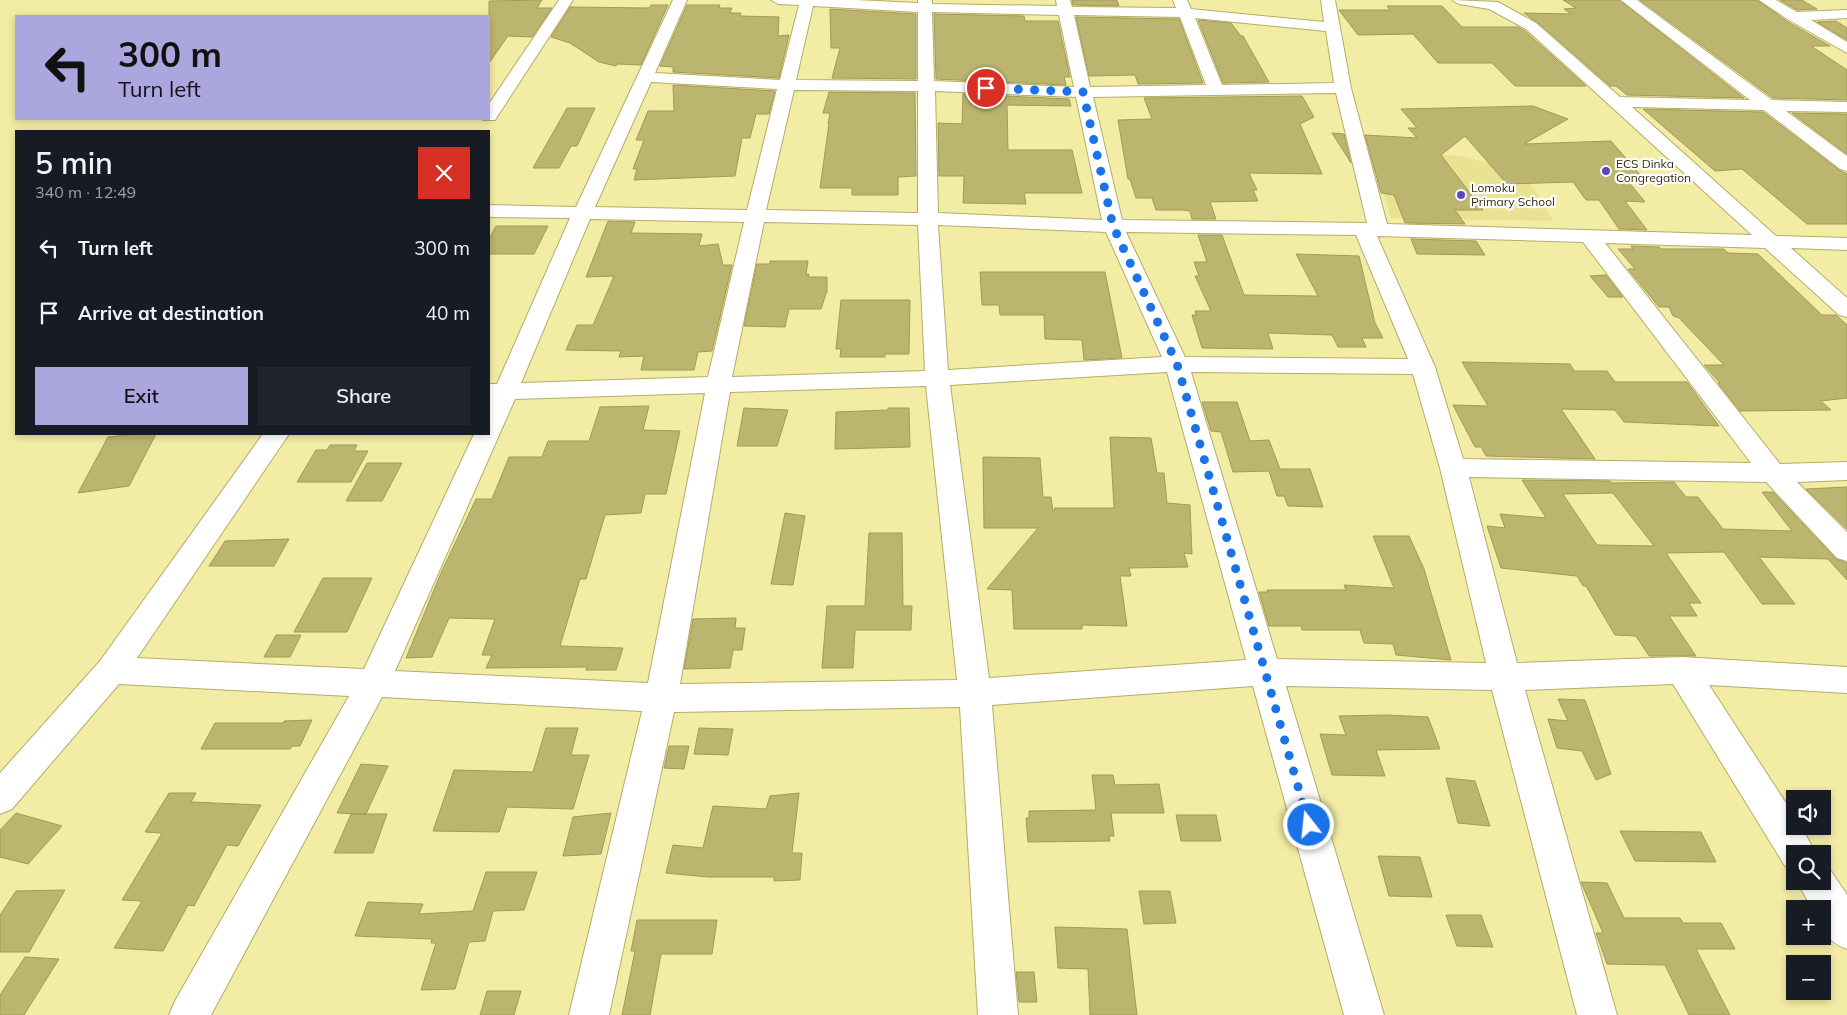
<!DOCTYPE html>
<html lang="en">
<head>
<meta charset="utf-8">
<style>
  body { margin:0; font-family:Mulish,sans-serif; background:#20242c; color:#f1f3f6; height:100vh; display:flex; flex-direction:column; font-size:19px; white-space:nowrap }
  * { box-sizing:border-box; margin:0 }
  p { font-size:16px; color:#9ea1a6 }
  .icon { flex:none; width:28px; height:28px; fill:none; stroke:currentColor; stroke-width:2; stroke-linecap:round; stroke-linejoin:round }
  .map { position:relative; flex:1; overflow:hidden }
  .panel { position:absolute; left:15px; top:130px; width:475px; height:305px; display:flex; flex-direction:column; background:#171b24; border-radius:0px; box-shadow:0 2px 8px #0003 }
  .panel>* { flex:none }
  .guide { position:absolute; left:15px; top:15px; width:475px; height:105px; border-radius:0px; box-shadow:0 2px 8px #0003; background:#aca6de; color:#111; overflow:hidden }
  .fabs { position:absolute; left:1786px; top:790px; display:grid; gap:10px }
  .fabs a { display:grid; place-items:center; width:45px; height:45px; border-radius:0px; background:#171b24; box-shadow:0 2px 8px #0003; font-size:25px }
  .pin { position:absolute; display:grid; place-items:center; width:42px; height:42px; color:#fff; margin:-21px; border:2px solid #fff; border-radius:50%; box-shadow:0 1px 5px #0007 }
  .me { position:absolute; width:55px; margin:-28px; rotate:344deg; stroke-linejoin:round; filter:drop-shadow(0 0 4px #0008) }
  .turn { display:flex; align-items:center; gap:18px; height:105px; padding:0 20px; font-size:22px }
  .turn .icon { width:65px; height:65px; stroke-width:2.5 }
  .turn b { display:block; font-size:35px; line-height:42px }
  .round { display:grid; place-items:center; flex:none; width:52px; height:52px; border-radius:0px; background:#20242c }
  .headline { display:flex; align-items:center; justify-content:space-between; height:85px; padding:0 20px }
  h1 { font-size:30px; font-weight:600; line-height:38px }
  .primary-button { display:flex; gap:10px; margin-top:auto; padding:10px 20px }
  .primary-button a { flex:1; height:58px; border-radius:0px; background:#aca6de; color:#111; font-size:20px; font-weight:600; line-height:58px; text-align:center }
  .primary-button a+a { background:#20242c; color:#f1f3f6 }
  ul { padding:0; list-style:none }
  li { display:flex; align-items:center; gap:15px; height:65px; padding:0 20px }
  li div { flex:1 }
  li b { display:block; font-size:19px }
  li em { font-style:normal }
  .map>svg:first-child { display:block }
  .built { fill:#eae293 }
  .building { fill:#bcb570; stroke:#a29a56; fill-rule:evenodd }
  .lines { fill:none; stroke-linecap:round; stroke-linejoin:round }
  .minor-casing { stroke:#b4ad68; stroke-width:2 }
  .minor { fill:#fff; fill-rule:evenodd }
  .route { stroke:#1a73e8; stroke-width:9; stroke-dasharray:0 16.2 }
  .poi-dot { fill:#5849c0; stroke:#fff; stroke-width:2 }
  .labels { text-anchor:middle; stroke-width:4.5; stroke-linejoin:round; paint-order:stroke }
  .far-poi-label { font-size:12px; fill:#312d11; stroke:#fff; text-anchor:start }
</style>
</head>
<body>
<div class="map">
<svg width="1847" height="1015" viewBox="0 0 1847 1015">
  <rect width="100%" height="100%" fill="#f3eca5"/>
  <path class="built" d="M1369,145L1465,157L1523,172L1554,221L1391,218Z"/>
  <path class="building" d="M542,0L537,8H552L532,37L508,36L489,63V1Z
    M1072,0H1117L1119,6L1073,5Z
    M1563,0H1619L1744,98L1627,95L1616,86H1610L1543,27L1524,13L1571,14L1564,9L1576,8Z
    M1640,0H1757L1788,22L1830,46H1811L1847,70V100L1773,98Z
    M1780,0H1802L1817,9L1797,10Z
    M651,5H668L641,65L617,64L616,66L599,62L570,43L551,37L570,7L649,8Z
    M687,5H720L719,8H732L730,13H741L740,16L779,17L778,36L789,35L779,78L673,72V67L660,66Z
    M1387,6H1442L1462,27H1518L1525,31L1586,86H1515L1492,63H1438L1413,34L1358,35L1339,10H1390Z
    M830,9L916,14V79L832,78L840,48H831Z
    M934,14L1024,16L1025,21H1058L1070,77H1064L1066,85L936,79Z
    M1076,17L1179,19L1203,83L1138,84L1135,75L1089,76Z
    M1198,20L1231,23L1241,36H1243L1269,82L1223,83Z
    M1836,21L1847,28V40L1817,22Z
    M673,85L775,91L769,114H756L750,138H742L735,176L634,180L637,169H633L644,140H636L648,111H674Z
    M829,92L915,93L916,176L898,177V195H852V188H820L829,124H828L830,113H823Z
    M963,94L1069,99L1071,106L1007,105L1008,150H1072L1082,193H1024L1026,204L963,203L964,176H939L938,123L962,124Z
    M1302,96L1314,117L1300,124L1322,174L1249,173L1257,190H1253L1258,201L1210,202L1216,219H1192L1190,211L1183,210H1156L1152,198H1136L1130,179H1128L1118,120L1152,119L1144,98Z
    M1533,106L1568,119L1524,144L1611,141L1642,177L1624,176L1645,202L1625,201L1647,230L1619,229L1599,200H1586L1573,182L1507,184L1465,136L1441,155L1483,210H1455L1465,224L1405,223L1394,195L1381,193L1365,135L1417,138L1408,128H1417L1401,109Z
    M567,108H595L577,146H571L559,168H533Z
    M1643,109L1763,112L1839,170L1847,174V224H1807L1742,169L1715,171Z
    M1792,113L1847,114V154Z
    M1332,133L1344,134L1351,163Z
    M608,221L635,222L631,233L702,234L699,246L718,244L723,265H732L712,351L698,352L694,370H641L644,356L619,357L621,351L566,350L577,325H593L614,276L586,277Z
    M496,226H548L534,254H489V239Z
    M1198,235H1222L1244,295L1318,296L1296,254L1359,256L1375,323L1383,338H1362L1366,347H1338L1332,335L1268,333L1273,349L1202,348L1192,315H1196L1195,311H1211L1195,276H1199L1194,262H1207Z
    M1411,239L1476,241L1485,255L1417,254Z
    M1631,246L1659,247L1661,249H1724L1728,253L1758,254L1822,315H1836L1847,325V398L1821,401L1831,410L1740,411L1718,383H1720L1704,365H1724L1679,318L1673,316L1669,307H1659L1628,269H1635L1618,249H1633Z
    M770,261H808L806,274H809L808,277H827V291L821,309H789L785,327L744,326L757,264H770Z
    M980,272H1105L1122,358L1084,360L1082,340L1045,339L1044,315H1000L999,305H982Z
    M1606,275L1623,297H1608L1590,276Z
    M841,300H910L909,354H885V357H840L841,349H836Z
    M1462,362L1570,364L1574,371H1607L1615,382H1687L1719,426L1624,422L1615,410L1561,409L1595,459L1486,456L1481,447H1475L1453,405L1488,406Z
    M1202,402H1237L1250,441L1269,440L1280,469H1310L1323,507L1288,506L1284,496H1277L1269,471L1233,472L1221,432L1211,431Z
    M649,406L643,430L680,431L666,494H645L641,513L605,515L586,579H580L560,646L623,648L616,670H586L587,667L486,668L492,655H482L495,619L449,618L432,657L406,658L441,573L476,499H492L509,457H542L548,441H589L600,407Z
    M744,408L788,410L777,446H737Z
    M888,408H909L910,447L835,449L836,412L888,410Z
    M136,434H156L129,486L78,493L108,437Z
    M1110,437L1151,438L1157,473H1164L1167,503L1190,505L1192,554L1184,553L1188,567L1129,568L1131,576H1120L1127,626L1082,625V629H1014L1012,590L987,589L1038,528H984L983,457L1040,458L1043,497H1051L1053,511L1055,508H1114Z
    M330,445H357L354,451H368L351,482H297L316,450H327Z
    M367,463H402L382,501H346Z
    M1522,480L1610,481L1611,483L1674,482L1686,497H1698L1723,529L1792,531L1762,492H1773L1836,559L1847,563V580L1828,559L1759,557L1795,604H1762L1724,552L1666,553L1701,603H1689L1697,616H1669L1696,656H1649L1636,636L1615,635L1586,586H1583L1577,576L1501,568L1487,526L1505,528L1500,514L1546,518ZM1613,493L1654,546L1597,545L1563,494Z
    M1847,487V529L1806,489Z
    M785,513L805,516L793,585L771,584Z
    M869,533H902L903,606H912L911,630H855L853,668H822L827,606H865Z
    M1373,536H1409L1424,569L1451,660L1396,655L1393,644L1364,643L1360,630H1302L1301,626H1269L1259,592H1268L1267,590H1346L1344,585L1394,588Z
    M289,539L274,566H209L225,541Z
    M323,578H372L347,632H294Z
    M736,618L735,628H745L742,650H733L730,668L684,669L693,619Z
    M276,635H301L290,657H264Z
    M1558,699L1585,700L1611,774L1596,780L1582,751L1557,748L1548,719L1568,721Z
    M1386,715L1428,717L1440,749L1376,750L1385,776L1332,775L1320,734L1346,735L1339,716Z
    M312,720L300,746H292L290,749H201L215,723H283L284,721Z
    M546,728H578L571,755H589L573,809L507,807L499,832L433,831L454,770L533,772Z
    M699,728L733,729L728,755L694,754Z
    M669,746H689L684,769L664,768Z
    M361,764L388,766L366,814L337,813Z
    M1092,775H1113L1115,785L1159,784L1164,813H1111L1114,836H1109L1110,841L1028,842L1026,818H1029V811L1096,810Z
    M1446,778L1475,781L1490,826L1458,823Z
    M169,793H196L191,802L261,805L238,846L227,845L194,906L188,905L163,951L114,948L142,901L122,900L162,833L145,832Z
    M799,793L792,853H802L800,880L774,881V877H708L666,873L673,845L703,848L713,806L766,809L770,796Z
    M16,813L62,826L28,864L0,857V830Z
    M611,813L601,854L563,856L573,817Z
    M351,814H387L373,853H334Z
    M1176,815H1216L1221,841H1181Z
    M1620,831L1701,832L1716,862L1635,861Z
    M1378,856L1420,857L1432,897L1389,896Z
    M486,872H537L524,910L493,911L485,941L469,942L455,989L421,990L436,943H431L432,939L355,936L368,902L423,904L419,914L473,911Z
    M1581,882L1607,883L1624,918H1680L1683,923H1721L1735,949H1696L1730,1015H1689L1665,965L1607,964L1596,933H1603Z
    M65,890L29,952H0V915L16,891Z
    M1139,891H1170L1176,923L1144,924Z
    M1446,915H1481L1493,947L1457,946Z
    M637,920H717L712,954H661L650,1015H622L635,951H631Z
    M1055,927L1127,929L1137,1015H1090L1088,969L1058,968Z
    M25,957L59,959L24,1015H0V995Z
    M1016,972H1034L1037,1002H1019Z
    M487,991H521L514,1015H480Z"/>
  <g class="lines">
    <defs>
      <path id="minor" d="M559,0H573L495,120H483L489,119V104Z
        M673,0H687L655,73L780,80L799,5L778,4L771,0H856L918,3V0H932V4L1057,6L1056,0H1070L1072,7L1176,8L1173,0H1187L1191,9L1324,22L1321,0H1335L1351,88L1387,224L1752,235L1526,29L1489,9L1459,4L1452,0L1498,2L1536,23L1620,97L1750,100L1621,0H1637L1772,100L1847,102V112L1786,111L1847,156V171L1840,169L1764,110L1632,107L1776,236L1847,238V250L1791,248L1847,298V317L1839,315L1765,248L1605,243L1780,464L1847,462V480L1797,482L1847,532V561L1837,558L1766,482L1469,477L1517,663L1682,657L1847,667V693L1709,685L1795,817V826H1801L1816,854H1795V870L1785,866L1673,684L1525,690L1617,1015H1577L1492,690L1286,686L1384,1015H1344L1253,686L992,705L1018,1015H978L960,707L674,712L609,1015H569L642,711L382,697L211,1015H169L175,1001L349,696L119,684L12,809L0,814V773L100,661L263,434H289L137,658L364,669L474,434H489V384H497L570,218L489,217V205L576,207ZM813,6L918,12V81L796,80ZM932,12L1059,15L1074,87L934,81ZM1074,15L1180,17L1206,85L1090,87ZM1195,18L1326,31L1334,83L1222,85ZM651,82L777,89L747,210L595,207ZM794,90L918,91V213L766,210ZM935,91L1076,97L1102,220L938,213ZM1336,93L1367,223L1122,220L1093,97ZM590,219L744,222L708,377L521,383ZM764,222L918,225L925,371L732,377ZM938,225L1106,232L1162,357L948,370ZM1126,232L1356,235L1408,359L1185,357ZM1377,236L1583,242L1751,463L1463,459L1435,367ZM1167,372L1246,660L989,678L950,385ZM1191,372L1413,374L1440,468L1486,663L1277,659ZM926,386L957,680L680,684L730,392ZM705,393L648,683L395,671L515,399Z
        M1759,0H1776L1797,12L1847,10V18L1811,20L1847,42V53L1789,20Z
        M1822,865L1829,868L1847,895V949C1826,941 1822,931 1822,909H1812L1797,881H1822Z"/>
    </defs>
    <use href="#minor" class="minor-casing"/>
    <use href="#minor" class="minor"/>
  </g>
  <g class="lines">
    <path class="route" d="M986,88L1083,92L1113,226L1177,364L1309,825"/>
  </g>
  <g class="poi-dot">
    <circle cx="1606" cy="171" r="5"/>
    <circle cx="1461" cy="195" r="5"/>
  </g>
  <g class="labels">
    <g class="far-poi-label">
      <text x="1616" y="168">ECS Dinka<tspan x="1616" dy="14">Congregation</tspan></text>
      <text x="1471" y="192">Lomoku<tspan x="1471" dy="14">Primary School</tspan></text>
    </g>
  </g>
</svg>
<div class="fabs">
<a><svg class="icon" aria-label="sound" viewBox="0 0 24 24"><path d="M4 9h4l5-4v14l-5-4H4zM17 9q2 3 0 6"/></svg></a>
<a><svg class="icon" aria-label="search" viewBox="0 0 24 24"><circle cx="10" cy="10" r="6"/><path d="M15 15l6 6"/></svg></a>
<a>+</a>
<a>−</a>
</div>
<div class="pin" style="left:986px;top:88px;background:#d93025"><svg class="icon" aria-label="arrive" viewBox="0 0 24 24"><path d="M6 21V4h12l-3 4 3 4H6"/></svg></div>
<svg class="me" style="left:1309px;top:825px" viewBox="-20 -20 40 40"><circle r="17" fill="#1a73e8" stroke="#fff" stroke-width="3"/><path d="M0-11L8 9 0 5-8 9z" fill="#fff"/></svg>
<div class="guide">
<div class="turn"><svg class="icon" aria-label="left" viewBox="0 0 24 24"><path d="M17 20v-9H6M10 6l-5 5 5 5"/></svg><div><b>300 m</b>Turn left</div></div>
</div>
<section class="panel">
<div class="headline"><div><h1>5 min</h1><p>340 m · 12:49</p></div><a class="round" style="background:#d93025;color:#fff"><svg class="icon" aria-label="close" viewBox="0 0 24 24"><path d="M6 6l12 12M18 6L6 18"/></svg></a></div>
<ul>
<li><svg class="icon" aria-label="left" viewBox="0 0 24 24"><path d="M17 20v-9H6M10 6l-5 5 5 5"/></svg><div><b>Turn left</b></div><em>300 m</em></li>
<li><svg class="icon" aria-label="arrive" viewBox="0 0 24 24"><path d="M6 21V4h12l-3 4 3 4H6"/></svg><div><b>Arrive at destination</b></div><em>40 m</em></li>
</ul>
<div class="primary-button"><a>Exit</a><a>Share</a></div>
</section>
</div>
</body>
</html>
